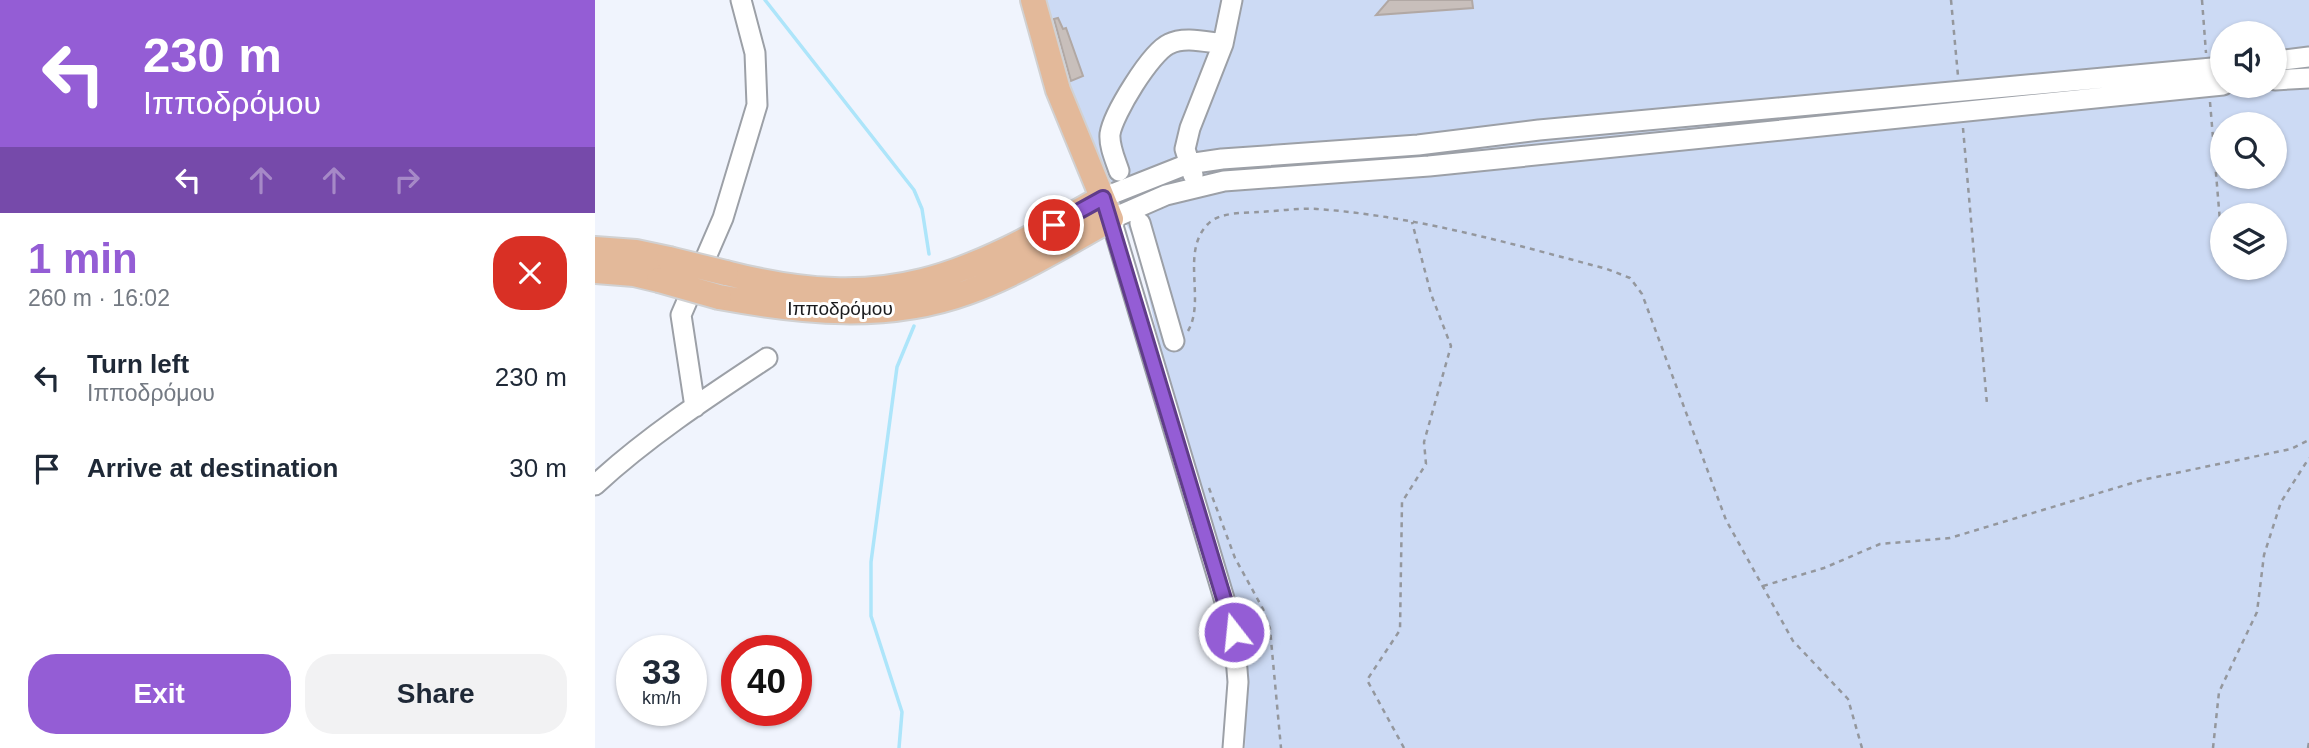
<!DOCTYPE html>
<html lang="en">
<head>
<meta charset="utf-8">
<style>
  body { margin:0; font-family:Arial,sans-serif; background:#f2f2f3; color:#1f2937; height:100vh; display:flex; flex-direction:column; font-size:26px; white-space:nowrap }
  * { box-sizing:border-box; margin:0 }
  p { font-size:23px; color:#747a83 }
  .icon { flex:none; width:38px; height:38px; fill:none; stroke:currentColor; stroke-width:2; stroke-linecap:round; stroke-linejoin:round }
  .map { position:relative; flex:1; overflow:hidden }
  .sheet { display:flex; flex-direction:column; background:#fff; width:595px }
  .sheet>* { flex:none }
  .hud { background:#945dd5; color:#fff; overflow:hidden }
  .fabs { position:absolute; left:1615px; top:21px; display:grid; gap:14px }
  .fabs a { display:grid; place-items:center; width:77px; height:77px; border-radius:50%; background:#fff; box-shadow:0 2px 5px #0004; font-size:35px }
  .speed { position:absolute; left:21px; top:635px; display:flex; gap:14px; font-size:35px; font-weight:700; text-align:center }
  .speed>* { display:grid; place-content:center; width:91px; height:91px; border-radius:50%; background:#fff; box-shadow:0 2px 5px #0004; line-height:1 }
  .speed small { font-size:18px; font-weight:400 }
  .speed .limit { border:10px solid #d22; background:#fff; color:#111 }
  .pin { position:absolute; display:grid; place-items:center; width:60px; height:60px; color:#fff; margin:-30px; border:4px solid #fff; border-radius:50%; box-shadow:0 2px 7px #0007 }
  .me { position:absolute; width:77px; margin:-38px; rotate:344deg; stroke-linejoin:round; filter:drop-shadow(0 0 5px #0008) }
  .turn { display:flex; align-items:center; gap:24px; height:147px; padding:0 28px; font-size:32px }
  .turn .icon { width:91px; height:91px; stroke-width:2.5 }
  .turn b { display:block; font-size:49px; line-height:60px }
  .lanes { display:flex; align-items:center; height:66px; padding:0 28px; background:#0003; justify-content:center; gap:35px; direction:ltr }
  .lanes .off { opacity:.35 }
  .round { display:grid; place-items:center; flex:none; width:74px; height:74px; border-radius:28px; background:#f2f2f3 }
  .head { display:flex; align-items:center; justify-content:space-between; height:119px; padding:0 28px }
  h1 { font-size:42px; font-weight:700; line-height:52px; color:#945dd5 }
  .primary-button { display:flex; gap:14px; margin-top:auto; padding:14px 28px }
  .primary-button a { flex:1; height:80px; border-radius:28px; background:#945dd5; color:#fff; font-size:28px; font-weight:700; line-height:80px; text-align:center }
  .primary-button a+a { background:#f2f2f3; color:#1f2937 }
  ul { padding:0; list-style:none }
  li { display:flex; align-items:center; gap:21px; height:91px; padding:0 28px }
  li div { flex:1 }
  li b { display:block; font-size:26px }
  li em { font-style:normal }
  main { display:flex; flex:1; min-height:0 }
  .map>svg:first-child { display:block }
  .green { fill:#ccdaf4; fill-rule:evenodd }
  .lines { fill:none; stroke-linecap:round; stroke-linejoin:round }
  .stream { stroke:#ade5fa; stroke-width:3.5 }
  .building { fill:#c8bfbb; stroke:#b1a8a4; stroke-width:2 }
  .minor-casing { stroke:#9ca0a7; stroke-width:23 }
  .major-casing { stroke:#d1d1d2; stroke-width:28 }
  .path { stroke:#94979d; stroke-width:2.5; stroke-dasharray:5 5; stroke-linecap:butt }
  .minor { stroke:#fff; stroke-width:19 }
  .major { stroke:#e3b99a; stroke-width:24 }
  .major-bridge-casing { stroke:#d1d1d2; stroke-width:28; stroke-linecap:butt }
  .major-bridge { stroke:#e3b99a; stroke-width:24 }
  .route-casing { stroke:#603c8a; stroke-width:18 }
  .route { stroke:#945dd5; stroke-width:12 }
  .labels { text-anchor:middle; stroke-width:6; stroke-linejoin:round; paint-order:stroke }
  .street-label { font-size:19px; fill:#1a1b1e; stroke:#fff }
</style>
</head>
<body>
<main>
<section class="sheet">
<div class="hud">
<div class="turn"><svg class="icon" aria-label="left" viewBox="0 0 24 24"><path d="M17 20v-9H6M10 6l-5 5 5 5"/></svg><div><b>230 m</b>Ιπποδρόμου</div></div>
<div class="lanes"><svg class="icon" aria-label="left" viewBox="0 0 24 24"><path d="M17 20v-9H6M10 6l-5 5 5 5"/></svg><svg class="icon off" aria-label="ahead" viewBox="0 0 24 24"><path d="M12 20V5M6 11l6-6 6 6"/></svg><svg class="icon off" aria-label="ahead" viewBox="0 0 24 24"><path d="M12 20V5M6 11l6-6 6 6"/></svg><svg class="icon off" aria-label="right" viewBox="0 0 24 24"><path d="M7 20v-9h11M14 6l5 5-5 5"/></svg></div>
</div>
<div class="head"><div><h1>1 min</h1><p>260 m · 16:02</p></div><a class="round" style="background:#d93025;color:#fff"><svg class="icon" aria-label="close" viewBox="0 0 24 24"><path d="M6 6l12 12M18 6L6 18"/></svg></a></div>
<ul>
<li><svg class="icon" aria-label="left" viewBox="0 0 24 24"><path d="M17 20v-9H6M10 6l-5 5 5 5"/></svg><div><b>Turn left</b><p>Ιπποδρόμου</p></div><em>230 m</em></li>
<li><svg class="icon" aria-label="arrive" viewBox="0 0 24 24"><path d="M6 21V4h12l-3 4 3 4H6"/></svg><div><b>Arrive at destination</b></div><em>30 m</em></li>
</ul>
<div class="primary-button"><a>Exit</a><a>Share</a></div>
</section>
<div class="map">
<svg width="1714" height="748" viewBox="0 0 1714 748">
  <rect width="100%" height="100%" fill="#f0f4fd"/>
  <path class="green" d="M447,0H1714V748H650L652,682L576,397L542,245L496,155ZM1628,33H1680V86H1628ZM1628,124H1680V177H1628ZM1628,215H1680V268H1628Z"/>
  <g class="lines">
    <path class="stream" d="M170,0L319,190L327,209L334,254
      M304,748L307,712L276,616V562L302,367L319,326"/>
  </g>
  <path class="building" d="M794,0H877L878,8L781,15Z
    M463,18L468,29L471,28L488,76L476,81L459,19Z"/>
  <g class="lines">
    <defs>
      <path id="minor" d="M1680,61L1714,57
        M1680,80L1714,78
        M524,171C520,159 514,146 515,134C518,114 556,52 574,44C589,36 611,42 628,44
        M598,175L590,149L595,128L628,44L637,0
        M507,198L593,164L627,159L823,145L944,130L1628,67
        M545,223L579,341
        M100,407L86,315L128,218L162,105L160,53L146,0
        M0,485C52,437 113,397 172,358
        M638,748L643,682L639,632L516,219L571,195L629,181L834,166L1628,85"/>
      <path id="major" d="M0,249L41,252L74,259
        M0,271L39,274L64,280
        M131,273C294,315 368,277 507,198
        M124,297C207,312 291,322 373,292C423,274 469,245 516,219L463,90L438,0"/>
    </defs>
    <use href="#minor" class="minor-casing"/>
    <use href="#major" class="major-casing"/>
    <path class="path" d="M1356,0L1363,76
      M1607,0L1611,53
      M1615,102L1627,245
      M1368,128L1392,404
      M593,331C611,300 585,252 613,224C624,212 649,213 664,212C683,211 703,208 722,209C821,216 917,244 1012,269L1035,278L1047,294L1131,520L1198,641L1253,699L1267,748
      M614,488L640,558L668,609L675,629L686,748
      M1168,586L1229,568L1285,544L1355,538L1547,480L1696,449L1714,440
      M809,748L772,680L805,630L807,502L831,464L829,442L856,346L836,294L817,222
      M1618,748L1624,692L1662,612L1669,555L1686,502L1714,458
      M1713,748L1714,742"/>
    <use href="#minor" class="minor"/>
    <use href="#major" class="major"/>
    <defs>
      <path id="major-bridge" d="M74,259L131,273
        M64,280L124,297"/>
    </defs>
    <use href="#major-bridge" class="major-bridge-casing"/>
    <use href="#major-bridge" class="major-bridge"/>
  </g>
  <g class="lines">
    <defs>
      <path id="route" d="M459,225L508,198L639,632"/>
    </defs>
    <use href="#route" class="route-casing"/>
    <use href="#route" class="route"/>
  </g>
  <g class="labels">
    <g class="street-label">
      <text x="245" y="315">Ιπποδρόμου</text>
    </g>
  </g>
</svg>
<div class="fabs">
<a><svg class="icon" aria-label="sound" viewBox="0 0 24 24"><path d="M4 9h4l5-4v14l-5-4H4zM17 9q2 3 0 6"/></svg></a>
<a><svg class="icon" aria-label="search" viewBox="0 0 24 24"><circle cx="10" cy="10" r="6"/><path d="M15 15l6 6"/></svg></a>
<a><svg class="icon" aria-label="layers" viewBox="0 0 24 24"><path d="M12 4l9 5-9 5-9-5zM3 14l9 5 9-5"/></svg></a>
</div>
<div class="speed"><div>33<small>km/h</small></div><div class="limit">40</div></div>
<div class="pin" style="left:459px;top:225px;background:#d93025"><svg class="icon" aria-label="arrive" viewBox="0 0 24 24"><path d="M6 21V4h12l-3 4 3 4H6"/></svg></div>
<svg class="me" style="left:639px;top:632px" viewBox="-20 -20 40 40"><circle r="17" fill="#945dd5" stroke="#fff" stroke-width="3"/><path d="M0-11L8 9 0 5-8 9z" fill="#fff"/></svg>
</div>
</main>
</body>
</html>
